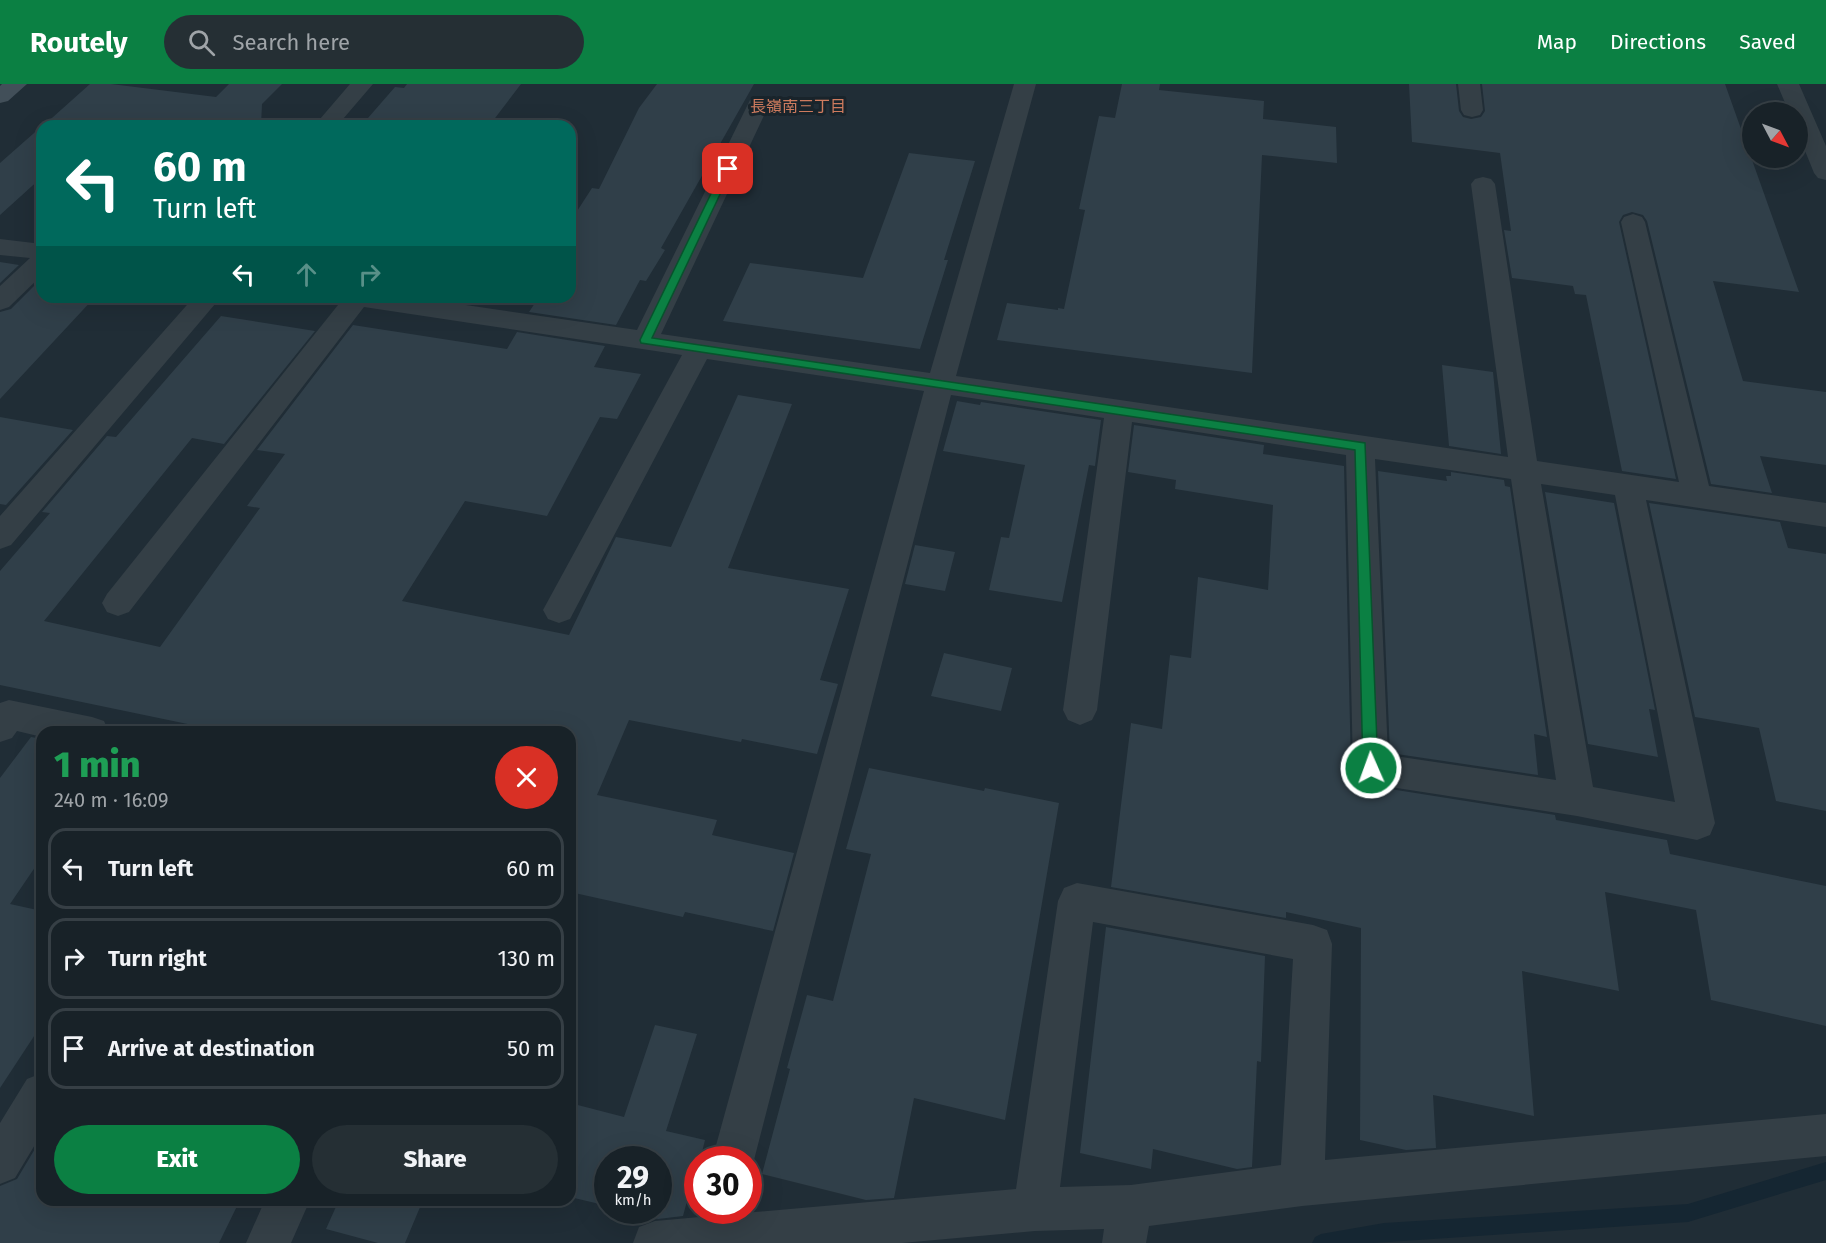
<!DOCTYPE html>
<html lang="en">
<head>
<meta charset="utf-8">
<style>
  body { margin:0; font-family:"Fira Sans","Noto Sans JP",sans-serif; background:#252f34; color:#f1f3f6; height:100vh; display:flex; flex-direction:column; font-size:22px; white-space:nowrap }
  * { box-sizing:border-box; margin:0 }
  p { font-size:20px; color:#9fa4a8 }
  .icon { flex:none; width:33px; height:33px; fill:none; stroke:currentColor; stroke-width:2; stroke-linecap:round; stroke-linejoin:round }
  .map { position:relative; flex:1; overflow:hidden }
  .panel { position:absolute; left:36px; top:642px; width:540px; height:480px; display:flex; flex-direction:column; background:#182228; border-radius:18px; box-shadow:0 6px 24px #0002,0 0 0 2px #363f45 }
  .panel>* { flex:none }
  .banner { position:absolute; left:36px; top:36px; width:540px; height:183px; border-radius:18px; box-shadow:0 6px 24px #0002,0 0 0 2px #363f45; background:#00695c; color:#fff; overflow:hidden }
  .needle { width:39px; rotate:131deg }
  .controls { position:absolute; left:1742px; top:18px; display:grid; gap:12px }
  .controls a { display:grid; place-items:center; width:66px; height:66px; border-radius:50%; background:#182228; box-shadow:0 6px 24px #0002,0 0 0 2px #363f45; font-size:30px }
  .speed { position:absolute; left:594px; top:1062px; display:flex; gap:12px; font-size:30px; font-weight:700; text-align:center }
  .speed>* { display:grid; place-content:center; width:78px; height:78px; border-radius:50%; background:#182228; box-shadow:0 6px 24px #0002,0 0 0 2px #363f45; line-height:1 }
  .speed small { font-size:15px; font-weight:400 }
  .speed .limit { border:9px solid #d22; background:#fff; color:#111 }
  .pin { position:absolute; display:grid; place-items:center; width:51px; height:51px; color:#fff; margin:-26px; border-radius:12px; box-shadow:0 3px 9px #0006 }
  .me { position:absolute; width:66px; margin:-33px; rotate:358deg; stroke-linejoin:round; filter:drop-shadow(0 0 4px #0008) }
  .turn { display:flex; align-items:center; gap:21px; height:126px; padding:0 18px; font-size:27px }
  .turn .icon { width:78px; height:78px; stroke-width:2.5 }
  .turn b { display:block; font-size:42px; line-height:51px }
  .lanes { display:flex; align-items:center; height:57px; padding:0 18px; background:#0003; justify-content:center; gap:30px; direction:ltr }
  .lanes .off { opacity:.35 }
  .round { display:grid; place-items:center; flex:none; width:63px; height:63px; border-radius:32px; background:#252f34 }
  .summary { display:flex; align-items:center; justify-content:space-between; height:102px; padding:0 18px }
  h1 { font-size:36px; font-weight:800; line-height:45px; color:#1e9e55 }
  .button { display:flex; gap:12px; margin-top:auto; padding:12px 18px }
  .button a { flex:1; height:69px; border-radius:36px; background:#0b8043; color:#fff; font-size:24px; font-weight:800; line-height:69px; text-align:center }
  .button a+a { background:#252f34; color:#f1f3f6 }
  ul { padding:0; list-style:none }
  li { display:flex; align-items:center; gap:18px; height:81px; margin:0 12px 9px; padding:0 6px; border:3px solid #363f45; border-radius:18px }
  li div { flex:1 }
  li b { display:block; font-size:22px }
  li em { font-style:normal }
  header { display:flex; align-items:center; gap:36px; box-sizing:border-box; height:84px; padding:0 30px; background:#0b8043; color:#fff }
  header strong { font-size:28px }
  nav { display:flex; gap:33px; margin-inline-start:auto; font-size:21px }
  .search { width:420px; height:54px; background:#252f34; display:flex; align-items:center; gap:15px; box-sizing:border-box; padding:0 21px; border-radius:33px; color:#9fa4a8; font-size:22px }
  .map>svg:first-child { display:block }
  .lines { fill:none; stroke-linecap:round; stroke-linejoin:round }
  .stream { fill:#152632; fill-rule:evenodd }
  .building { fill:#303f49 }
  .minor { fill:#343f46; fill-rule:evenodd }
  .tertiary { fill:#343f46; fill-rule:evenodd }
  .secondary { fill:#424f59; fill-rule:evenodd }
  .route { fill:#0b8043; stroke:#07532c; stroke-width:1.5 }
  .labels { text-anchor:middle; stroke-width:6; stroke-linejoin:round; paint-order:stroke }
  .far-neighbourhood-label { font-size:16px; fill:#ce7b5e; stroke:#19242b }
</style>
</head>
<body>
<header>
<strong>Routely</strong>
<div class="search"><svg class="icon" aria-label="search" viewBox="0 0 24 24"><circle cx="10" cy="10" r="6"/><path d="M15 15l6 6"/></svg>Search here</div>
<nav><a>Map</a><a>Directions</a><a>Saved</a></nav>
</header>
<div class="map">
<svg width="1826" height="1159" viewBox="0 0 1826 1159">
  <rect width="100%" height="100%" fill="#202d36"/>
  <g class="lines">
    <path class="stream" d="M1826,1078V1096L1688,1138L1373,1159H1312L1315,1153L1321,1150L1384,1139L1688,1120Z"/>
  </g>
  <path class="building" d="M90,0H111L216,13L229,0H282L262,20L261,42H43Z
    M407,0H521L489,42H453L424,38L421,42H361L395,3L404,4Z
    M657,0H754L661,164L665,166L646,197L640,196L616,241L529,228L539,213H570V138L592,104L599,105L639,24Z
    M1122,0H1160L1159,6L1264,17L1263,35L1336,43L1337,79L1262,71L1252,289L997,256L1007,219L1058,226V224L1064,225L1085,126L1079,125L1099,32L1115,34Z
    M1409,0H1456L1459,27L1463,33L1471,35L1481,33L1485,27L1482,0H1725L1799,208L1713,197L1743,297L1826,308V381L1760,372L1772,409L1711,400L1647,137L1643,131L1632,128L1623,131L1619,138L1676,395L1622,387L1586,211L1575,210L1573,202L1512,194L1504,146L1511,147L1500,69L1412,58Z
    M42,42V93L0,131V79Z
    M909,69L975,77L944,176H948L920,265L723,237L750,179L863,194Z
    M0,178L19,181L0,199Z
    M42,194V213H95L0,315V228L11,225Z
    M221,232L315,247L224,360L192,354L44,537L160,563L260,424L247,422L285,370L257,366L353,241L507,265L517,248L605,262L594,283L641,290L617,335L600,333L547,432L465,417L402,517L569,551L616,453L671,463L738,311L792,320L728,484L849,505L820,596L838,600L817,670L742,655L741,658L629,636L597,711L717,736L712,751L794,769L773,847L685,828L683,833L570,808V648H226L0,601V487L50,429L42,428L107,352L116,353Z
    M1442,281L1493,288L1501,370L1449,362Z
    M957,317L980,321L981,318L1101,336L1095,382L1089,381L1062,518L989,506L1001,453L1009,454L1025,381L943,367Z
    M0,333L73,346L6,421L0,420Z
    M1134,341L1264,361L1263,370L1344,382L1351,684L1358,697L1371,702L1555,731L1556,736L1667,756L1670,770L1826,802V942L1711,916L1696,826L1605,808L1619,907L1522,887L1534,1032L1433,1011L1436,1064L1406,1066L1360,1056L1361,844L1286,828V834L1111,803L1131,639L1162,645L1170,571L1191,574L1198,493L1268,506L1273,421L1175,405L1176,396L1128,388Z
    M1378,387L1447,397L1446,392H1451V388L1504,396L1505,402L1510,403L1547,653L1534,650L1538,691L1390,669Z
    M1545,408L1614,419L1655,626L1649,625L1658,673L1588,660Z
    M1649,419L1780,438L1788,464L1826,470V727L1776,717L1759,644L1695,633Z
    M915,461L955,468L945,507L905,500Z
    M944,569L1012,584L1001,627L931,612Z
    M31,653L42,655V773L10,820L42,827V940L0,1004V694Z
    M869,684L984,707L985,704L1059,719L1005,1036L914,1014L894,1114L866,1116L762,1090L790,985L787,984L807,911L833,917L871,770L846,765Z
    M1106,843L1265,872L1261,978L1257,977L1252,1083L1237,1085L1153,1065L1151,1085L1080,1069Z
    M655,941L697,950L666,1047L705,1056L700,1076H698L683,1132L658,1135L626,1126H658V1076H608V1122L570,1113V1019L624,1033Z
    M42,1053V1116H240L219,1159H0V1102L17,1095Z
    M339,1116H423L405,1159H378L326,1145Z"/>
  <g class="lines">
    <path class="minor" d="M350,0H373L337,42H314Z
      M1014,0H1036L956,292L1508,373L1471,100L1475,95L1483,93L1491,95L1495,100L1537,377L1679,398L1621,138L1624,133L1633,130L1642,133L1645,138L1709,402L1826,419V443L1646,416L1715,739L1710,751L1697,756L1577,732L1371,700L1359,695L1353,684L1346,371L1132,338L1097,626L1092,636L1080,641L1068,636L1063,626L1104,334L951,311L754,1076L748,1090V1076H712L924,307L707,275L570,535L559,539L548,535L543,526L682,271L364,223L129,528L118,532L107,528L102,519L107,510L342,216L340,213H411L637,246L750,16L758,14L766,16L769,21L661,250L930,289ZM1375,375L1511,395L1556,696L1388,671ZM1541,400L1615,411L1675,718L1593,703Z
      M1458,0H1480L1483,26L1480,31L1472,33L1464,31L1461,26Z
      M0,155L42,160V191L9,223L0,226V202L30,174L0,171Z
      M194,213H221L11,461L0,465V432Z
      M9,616L92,633L104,637L109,648H42V653L17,647L12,654L0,658V619Z
      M1077,799L1313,841L1327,846L1332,860L1325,1076L1826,1030V1072L1302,1122L1149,1142L1146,1159H1102L1104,1145L1035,1147L902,1159H633L639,1143L655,1137L1016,1105L1058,817L1064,804ZM1093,838L1293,875L1281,1081L1131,1101L1060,1103Z
      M42,989V1049L15,1094L0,1100V1039L27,995Z
      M265,1116H310L291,1159H246Z"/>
    <path class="tertiary" d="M1777,0H1799L1826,62V96L1818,94L1814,89L1797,47V28H1789Z"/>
    <path class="secondary" d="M2,0H27L8,17L0,19V2Z"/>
  </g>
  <path class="route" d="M728,82L732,85L652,254L1365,359L1378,684L1376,688L1371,690L1365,688L1363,684L1355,366L641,259L640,256L723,85Z"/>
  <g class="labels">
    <g class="far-neighbourhood-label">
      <text x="798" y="28">長嶺南三丁目</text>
    </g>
  </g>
</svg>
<div class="controls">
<a><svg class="needle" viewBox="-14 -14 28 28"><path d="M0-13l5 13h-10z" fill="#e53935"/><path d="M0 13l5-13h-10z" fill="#9fa4a8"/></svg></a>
</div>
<div class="speed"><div>29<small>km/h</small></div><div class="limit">30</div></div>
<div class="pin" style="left:728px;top:85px;background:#d93025"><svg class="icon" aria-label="arrive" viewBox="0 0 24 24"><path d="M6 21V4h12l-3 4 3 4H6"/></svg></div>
<svg class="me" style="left:1371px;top:684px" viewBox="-20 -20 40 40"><circle r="17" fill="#0b8043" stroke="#fff" stroke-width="3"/><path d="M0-11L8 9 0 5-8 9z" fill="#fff"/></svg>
<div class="banner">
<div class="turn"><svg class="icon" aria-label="left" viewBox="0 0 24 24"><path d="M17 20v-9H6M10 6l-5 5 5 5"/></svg><div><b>60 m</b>Turn left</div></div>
<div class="lanes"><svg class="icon" aria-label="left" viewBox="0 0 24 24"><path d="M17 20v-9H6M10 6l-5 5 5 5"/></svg><svg class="icon off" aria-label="ahead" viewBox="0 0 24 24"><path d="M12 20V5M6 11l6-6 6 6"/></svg><svg class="icon off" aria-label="right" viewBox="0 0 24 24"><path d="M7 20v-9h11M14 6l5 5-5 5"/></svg></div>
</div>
<section class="panel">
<div class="summary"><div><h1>1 min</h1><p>240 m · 16:09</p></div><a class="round" style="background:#d93025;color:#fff"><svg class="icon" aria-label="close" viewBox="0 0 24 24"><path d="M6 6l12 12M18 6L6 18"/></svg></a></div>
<ul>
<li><svg class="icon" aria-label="left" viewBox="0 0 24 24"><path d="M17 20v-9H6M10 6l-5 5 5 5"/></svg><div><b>Turn left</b></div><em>60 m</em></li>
<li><svg class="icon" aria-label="right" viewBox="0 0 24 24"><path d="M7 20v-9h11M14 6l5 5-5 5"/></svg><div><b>Turn right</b></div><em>130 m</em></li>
<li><svg class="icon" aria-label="arrive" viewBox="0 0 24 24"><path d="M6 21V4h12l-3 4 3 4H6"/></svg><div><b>Arrive at destination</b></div><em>50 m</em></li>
</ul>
<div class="button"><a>Exit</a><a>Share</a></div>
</section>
</div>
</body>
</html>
